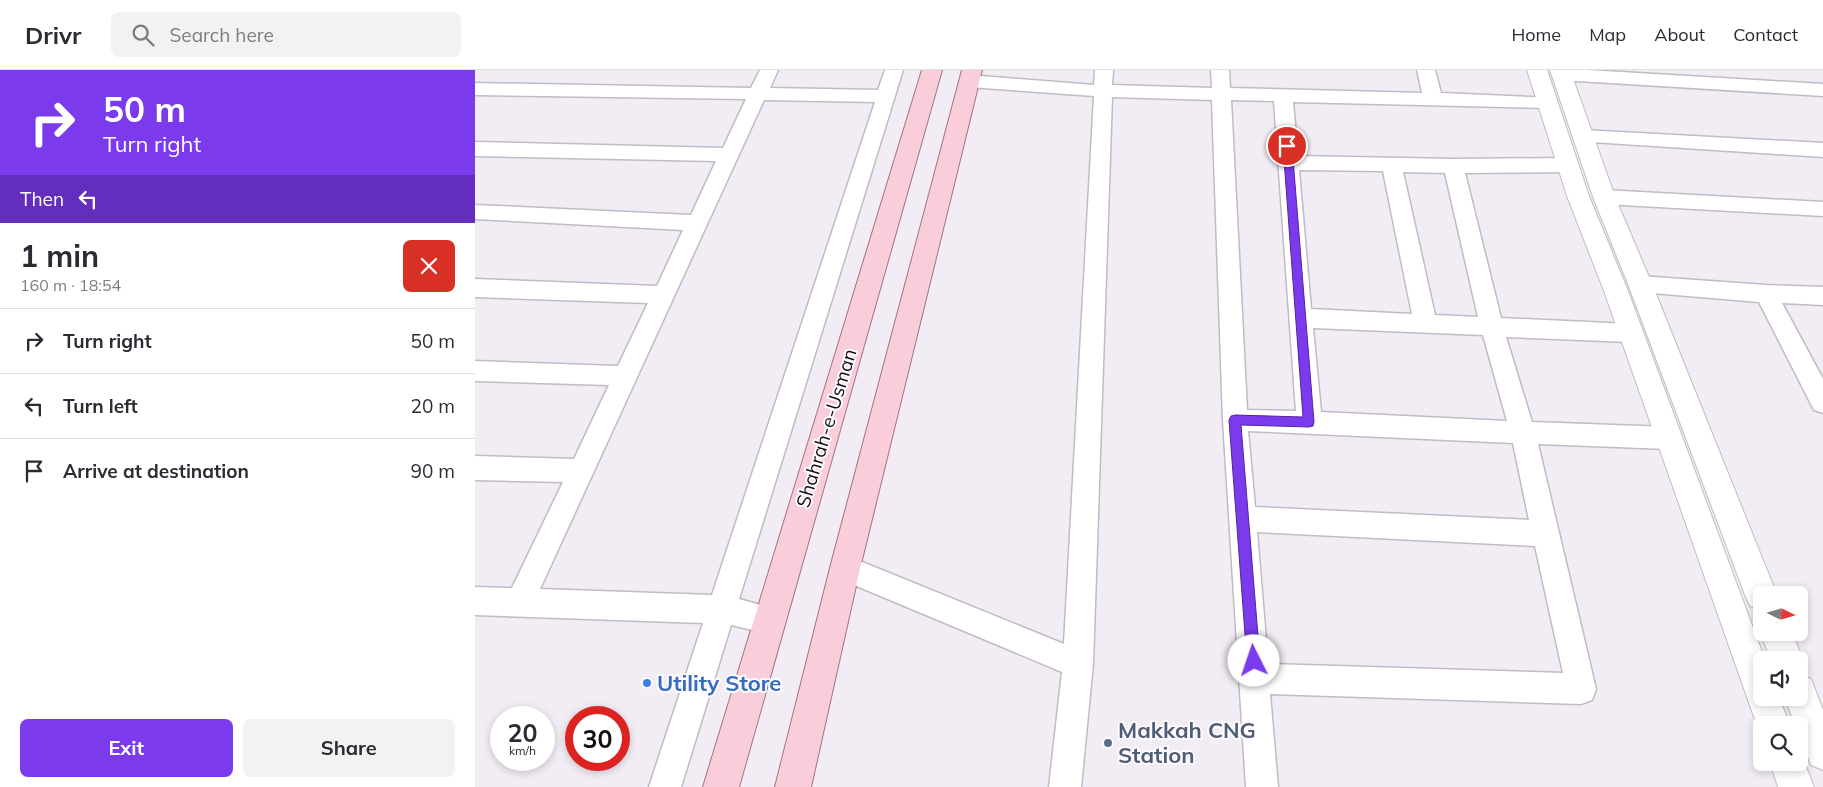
<!DOCTYPE html>
<html lang="en">
<head>
<meta charset="utf-8">
<style>
  body { margin:0; font-family:Mulish,sans-serif; background:#f2f2f3; color:#2b2b33; height:100vh; display:flex; flex-direction:column; font-size:19px; white-space:nowrap }
  * { box-sizing:border-box; margin:0 }
  p { font-size:16px; color:#7c7c81 }
  .icon { flex:none; width:28px; height:28px; fill:none; stroke:currentColor; stroke-width:2; stroke-linecap:round; stroke-linejoin:round }
  .map { position:relative; flex:1; overflow:hidden }
  .sheet { display:flex; flex-direction:column; background:#fff; width:475px }
  .sheet>* { flex:none }
  .banner { background:#7c3aed; color:#fff; overflow:hidden }
  .needle { width:32px; rotate:95deg }
  .tools { position:absolute; left:1278px; top:516px; display:grid; gap:10px }
  .tools a { display:grid; place-items:center; width:55px; height:55px; border-radius:8px; background:#fff; box-shadow:0 2px 8px #0003; font-size:25px }
  .speed { position:absolute; left:15px; top:636px; display:flex; gap:10px; font-size:25px; font-weight:700; text-align:center }
  .speed>* { display:grid; place-content:center; width:65px; height:65px; border-radius:50%; background:#fff; box-shadow:0 2px 8px #0003; line-height:1 }
  .speed small { font-size:12px; font-weight:400 }
  .speed .limit { border:8px solid #d22; background:#fff; color:#111 }
  .pin { position:absolute; display:grid; place-items:center; width:42px; height:42px; color:#fff; margin:-21px; border:2px solid #fff; border-radius:50%; box-shadow:0 1px 5px #0007 }
  .me { position:absolute; width:55px; margin:-28px; rotate:356deg; stroke-linejoin:round; filter:drop-shadow(0 0 4px #0008) }
  .turn { display:flex; align-items:center; gap:18px; height:105px; padding:0 20px; font-size:22px }
  .turn .icon { width:65px; height:65px; stroke-width:2.5 }
  .turn b { display:block; font-size:35px; line-height:42px }
  .then { display:flex; align-items:center; height:48px; padding:0 20px; background:#0003; gap:10px; font-size:19px }
  .round { display:grid; place-items:center; flex:none; width:52px; height:52px; border-radius:8px; background:#f2f2f3 }
  .headline { display:flex; align-items:center; justify-content:space-between; height:85px; padding:0 20px }
  h1 { font-size:30px; font-weight:700; line-height:38px }
  .cta { display:flex; gap:10px; margin-top:auto; padding:10px 20px }
  .cta a { flex:1; height:58px; border-radius:8px; background:#7c3aed; color:#fff; font-size:20px; font-weight:700; line-height:58px; text-align:center }
  .cta a+a { background:#f2f2f3; color:#2b2b33 }
  ul { padding:0; list-style:none }
  li { display:flex; align-items:center; gap:15px; height:65px; padding:0 20px; border-top:1px solid #e1e1e2 }
  li div { flex:1 }
  li b { display:block; font-size:19px }
  li em { font-style:normal }
  header { display:flex; align-items:center; gap:30px; box-sizing:border-box; height:70px; padding:0 25px; background:#fff; border-bottom:1px solid #e1e1e2 }
  header strong { font-size:24px }
  nav { display:flex; gap:28px; margin-inline-start:auto; font-size:18px }
  .search { width:350px; height:45px; background:#f2f2f3; display:flex; align-items:center; gap:12px; box-sizing:border-box; padding:0 18px; border-radius:8px; color:#7c7c81; font-size:19px }
  main { display:flex; flex:1; min-height:0 }
  .map>svg:first-child { display:block }
  .lines { fill:none; stroke-linecap:round; stroke-linejoin:round }
  .street-casing { stroke:#c1bbc3; stroke-width:3 }
  .secondary-casing { stroke:#c1bbc3; stroke-width:2 }
  .primary-casing { stroke:#a47382; stroke-width:2 }
  .street { fill:#fff; fill-rule:evenodd }
  .secondary { fill:#fff; fill-rule:evenodd }
  .primary { fill:#f9cdd9; fill-rule:evenodd }
  .route { fill:#7c3aed; stroke:#51269a }
  .shop-dot { fill:#3f7fe0; stroke:#fefaff; stroke-width:2 }
  .service-dot { fill:#5c6f8a; stroke:#fefaff; stroke-width:2 }
  .labels { text-anchor:middle; stroke-width:4; stroke-linejoin:round; paint-order:stroke }
  .street-label { font-size:19px; fill:#0e0c0e; stroke:#fefaff }
  .near-shop-label { font-size:22px; font-weight:bold; fill:#366cbe; stroke:#fefaff; text-anchor:start }
  .near-service-label { font-size:22px; font-weight:bold; fill:#4e5e75; stroke:#fefaff; text-anchor:start }
</style>
</head>
<body>
<header>
<strong>Drivr</strong>
<div class="search"><svg class="icon" aria-label="search" viewBox="0 0 24 24"><circle cx="10" cy="10" r="6"/><path d="M15 15l6 6"/></svg>Search here</div>
<nav><a>Home</a><a>Map</a><a>About</a><a>Contact</a></nav>
</header>
<main>
<section class="sheet">
<div class="banner">
<div class="turn"><svg class="icon" aria-label="right" viewBox="0 0 24 24"><path d="M7 20v-9h11M14 6l5 5-5 5"/></svg><div><b>50 m</b>Turn right</div></div>
<div class="then">Then<svg class="icon" aria-label="left" viewBox="0 0 24 24"><path d="M17 20v-9H6M10 6l-5 5 5 5"/></svg></div>
</div>
<div class="headline"><div><h1>1 min</h1><p>160 m · 18:54</p></div><a class="round" style="background:#d93025;color:#fff"><svg class="icon" aria-label="close" viewBox="0 0 24 24"><path d="M6 6l12 12M18 6L6 18"/></svg></a></div>
<ul>
<li><svg class="icon" aria-label="right" viewBox="0 0 24 24"><path d="M7 20v-9h11M14 6l5 5-5 5"/></svg><div><b>Turn right</b></div><em>50 m</em></li>
<li><svg class="icon" aria-label="left" viewBox="0 0 24 24"><path d="M17 20v-9H6M10 6l-5 5 5 5"/></svg><div><b>Turn left</b></div><em>20 m</em></li>
<li><svg class="icon" aria-label="arrive" viewBox="0 0 24 24"><path d="M6 21V4h12l-3 4 3 4H6"/></svg><div><b>Arrive at destination</b></div><em>90 m</em></li>
</ul>
<div class="cta"><a>Exit</a><a>Share</a></div>
</section>
<div class="map">
<svg width="1348" height="717" viewBox="0 0 1348 717">
  <rect width="100%" height="100%" fill="#f2ecf4"/>
  <g class="lines">
    <defs>
      <path id="street" d="M285,0H303L295,18L403,20L410,0H428L264,529L304,540L308,550L304,560L294,564L256,555L206,717H174L228,553L0,545V517L37,518L88,412L0,410V386L99,389L134,315L0,311V291L143,296L173,233L0,227V209L182,216L208,160L0,149V135L216,145L241,91L0,86V72L248,78L271,29L0,25V13L276,18ZM289,30L400,32L237,525L65,519Z
        M620,0H638L637,15L737,18L736,0H754L755,18L947,23L942,0H960L966,23L1079,28L1081,32L1079,36L1072,38L818,32L823,86L978,89L1093,88L1100,90L1103,95L1100,100L1093,102L990,103L1026,248L1155,254L1163,256L1167,263L1163,270L1155,272L1031,267L1057,352L1193,357L1202,360L1206,368L1202,376L1193,379L1063,374L1121,619L1117,630L1106,634L795,624L803,717H771L748,350L737,30L637,27L618,594L606,717H574L587,602L360,507L356,498L360,489L370,485L589,574L619,26L494,17L488,15L485,11L488,7L494,5L619,15ZM756,30L799,31L821,341L772,340ZM824,100L908,101L937,244L836,239ZM928,102L970,103L1003,247L960,245ZM838,258L1008,265L1032,351L846,342ZM773,361L1038,373L1054,450L780,437ZM782,462L1060,476L1088,603L793,594Z
        M1080,0H1112L1348,14V26L1086,10L1080,8L1077,4Z
        M1108,60L1348,73V87L1101,71L1098,66L1101,61Z
        M1129,120L1348,132V146L1129,134L1122,132L1119,127L1122,122Z
        M1165,206L1291,215L1348,217V235L1307,233L1348,309V343L1339,340L1284,232L1165,222L1157,220L1154,214L1157,208Z"/>
      <path id="secondary" d="M1052,0H1072L1114,126L1153,221L1290,590H1286V628H1304L1315,655H1286V667L1129,221L1092,126Z
        M1075,0H1095L1140,127L1177,214L1302,525H1286V540L1275,536L1270,525L1153,214L1118,127Z
        M1286,559V562H1317L1328,590L1324,601V590H1296L1285,562Z
        M1324,604L1336,609L1348,640V700L1336,695L1324,664V655H1320L1310,628H1324Z
        M1324,679L1339,717H1303L1295,692H1324Z"/>
      <path id="primary" d="M447,0H467L264,717H228Z
        M487,0H507L385,498L336,717H300L355,498Z"/>
    </defs>
    <use href="#street" class="street-casing"/>
    <use href="#secondary" class="secondary-casing"/>
    <use href="#primary" class="primary-casing"/>
    <use href="#street" class="street"/>
    <use href="#secondary" class="secondary"/>
    <use href="#primary" class="primary"/>
  </g>
  <path class="route" d="M812,73L817,76L839,352L838,356L834,357L766,355L785,591L783,596L779,598L774,596L772,591L754,350L756,346L760,345L828,347L808,76Z"/>
  <circle class="shop-dot" cx="172" cy="613" r="5"/>
  <circle class="service-dot" cx="633" cy="673" r="5"/>
  <g class="labels">
    <g class="street-label">
      <text transform="translate(351 358) rotate(-73)" y="7">Shahrah-e-Usman</text>
    </g>
    <g class="near-shop-label">
      <text x="182" y="621">Utility Store</text>
    </g>
    <g class="near-service-label">
      <text x="643" y="668">Makkah CNG<tspan x="643" dy="25">Station</tspan></text>
    </g>
  </g>
</svg>
<div class="tools">
<a><svg class="needle" viewBox="-14 -14 28 28"><path d="M0-13l5 13h-10z" fill="#e53935"/><path d="M0 13l5-13h-10z" fill="#7c7c81"/></svg></a>
<a><svg class="icon" aria-label="sound" viewBox="0 0 24 24"><path d="M4 9h4l5-4v14l-5-4H4zM17 9q2 3 0 6"/></svg></a>
<a><svg class="icon" aria-label="search" viewBox="0 0 24 24"><circle cx="10" cy="10" r="6"/><path d="M15 15l6 6"/></svg></a>
</div>
<div class="speed"><div>20<small>km/h</small></div><div class="limit">30</div></div>
<div class="pin" style="left:812px;top:76px;background:#d93025"><svg class="icon" aria-label="arrive" viewBox="0 0 24 24"><path d="M6 21V4h12l-3 4 3 4H6"/></svg></div>
<svg class="me" style="left:779px;top:591px" viewBox="-20 -20 40 40"><circle r="19" fill="#fff"/><path d="M0-13L10 11 0 6-10 11z" fill="#7c3aed"/></svg>
</div>
</main>
</body>
</html>
